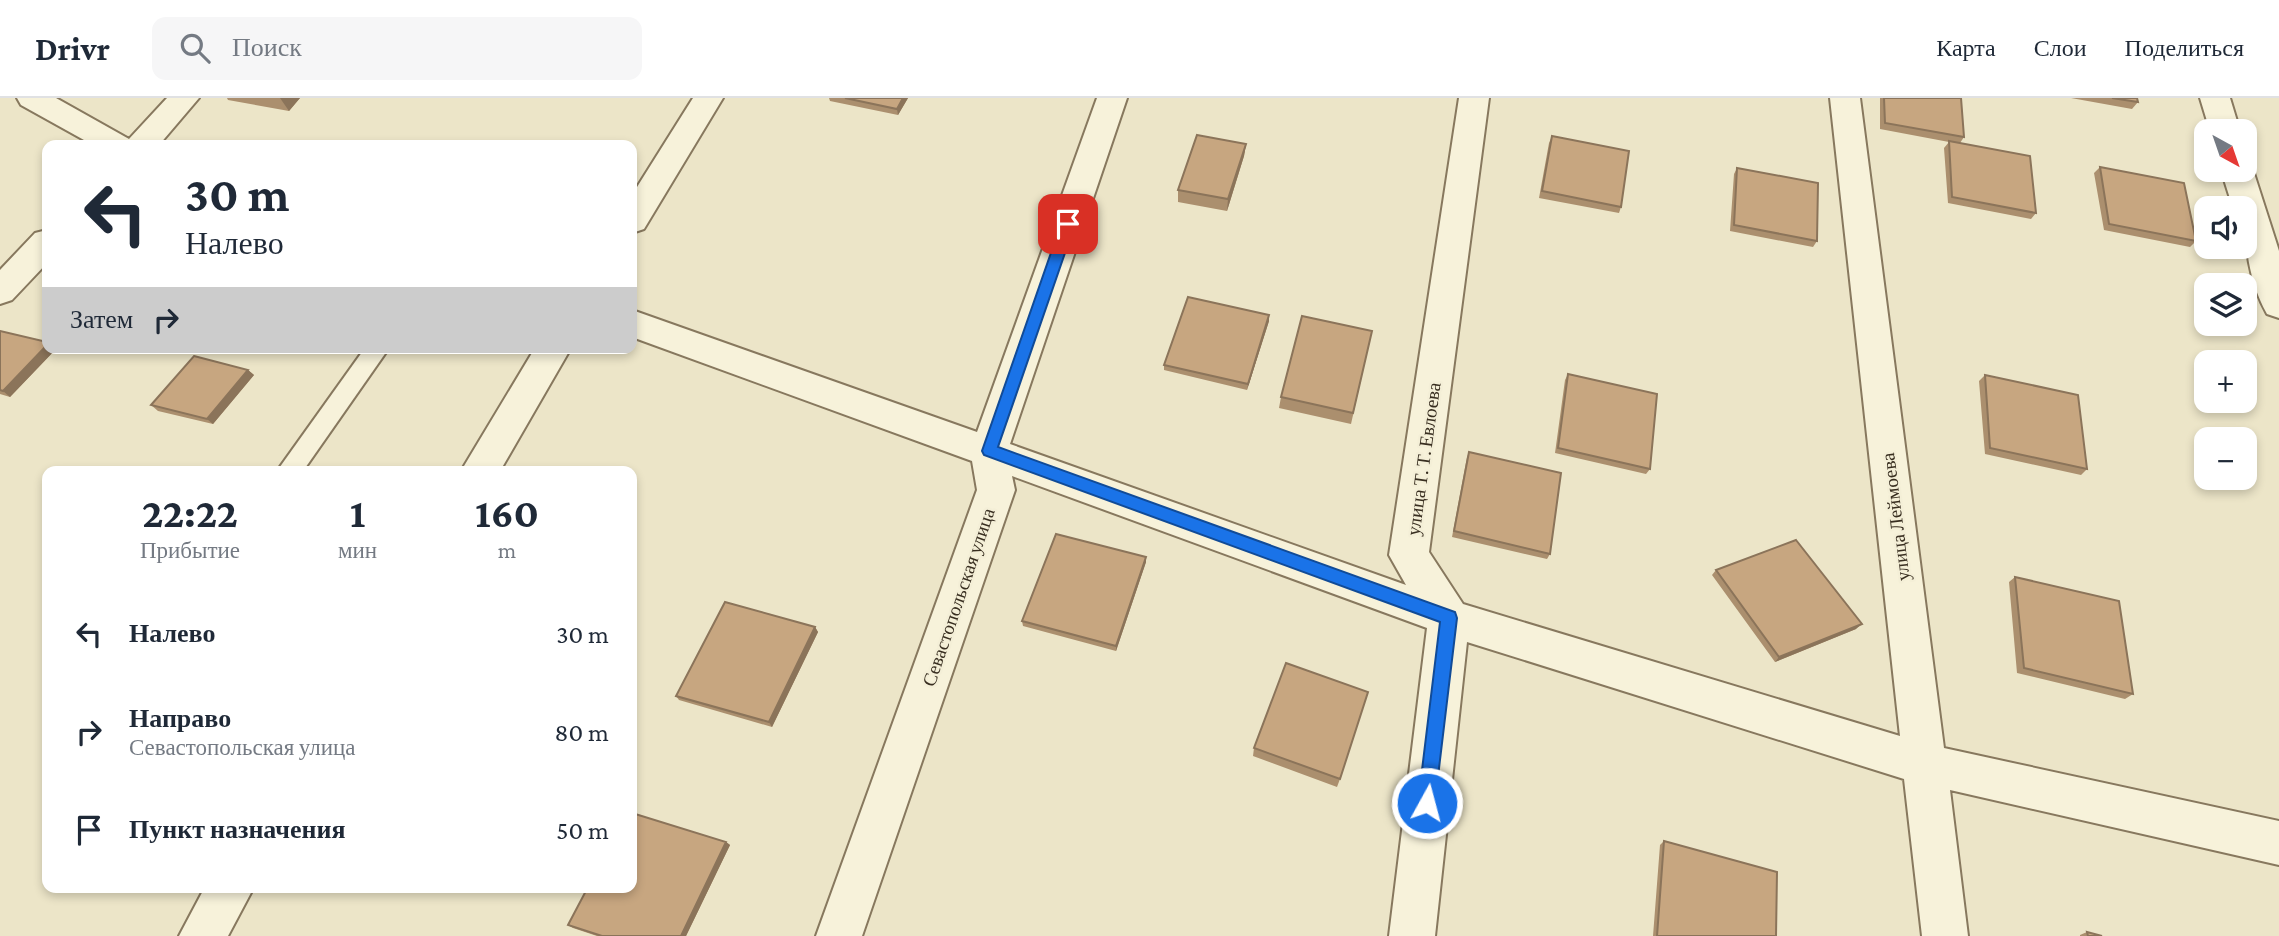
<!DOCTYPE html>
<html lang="ru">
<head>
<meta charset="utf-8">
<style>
  body { margin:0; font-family:"Crimson Pro",serif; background:#f6f6f7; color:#1f2937; height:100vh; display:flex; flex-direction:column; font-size:26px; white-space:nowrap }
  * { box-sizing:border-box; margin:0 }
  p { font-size:23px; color:#747a83 }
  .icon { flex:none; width:38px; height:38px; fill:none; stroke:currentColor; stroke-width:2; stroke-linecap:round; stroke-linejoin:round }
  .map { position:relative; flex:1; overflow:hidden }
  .drawer { position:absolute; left:42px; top:368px; width:595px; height:427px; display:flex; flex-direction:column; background:#fff; border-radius:14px; box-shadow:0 4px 10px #0003 }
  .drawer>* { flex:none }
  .hud { position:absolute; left:42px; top:42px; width:595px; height:214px; border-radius:14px; box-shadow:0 4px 10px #0003; background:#fff; color:#1f2937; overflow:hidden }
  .needle { width:46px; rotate:140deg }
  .tools { position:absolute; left:2194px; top:21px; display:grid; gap:14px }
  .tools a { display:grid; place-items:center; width:63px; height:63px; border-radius:14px; background:#fff; box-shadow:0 4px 10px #0003; font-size:35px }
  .pin { position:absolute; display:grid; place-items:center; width:60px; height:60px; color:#fff; margin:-30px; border-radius:14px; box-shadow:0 4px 10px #0006 }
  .me { position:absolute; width:77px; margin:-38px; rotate:7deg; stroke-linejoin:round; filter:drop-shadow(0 0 5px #0008) }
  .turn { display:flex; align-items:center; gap:24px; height:147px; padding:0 28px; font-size:32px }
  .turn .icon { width:91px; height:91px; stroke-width:2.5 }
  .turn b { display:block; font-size:49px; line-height:60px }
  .then { display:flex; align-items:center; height:66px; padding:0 28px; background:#0003; gap:14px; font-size:26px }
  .eta { display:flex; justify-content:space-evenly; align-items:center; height:119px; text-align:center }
  .eta b { font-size:42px; font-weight:700; line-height:49px }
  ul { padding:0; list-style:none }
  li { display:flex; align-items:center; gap:21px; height:98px; padding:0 28px }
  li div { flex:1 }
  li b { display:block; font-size:26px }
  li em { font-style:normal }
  header { display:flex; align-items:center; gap:42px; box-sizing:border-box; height:98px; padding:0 35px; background:#fff; border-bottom:2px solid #e0e1e3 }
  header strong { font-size:33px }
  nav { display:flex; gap:38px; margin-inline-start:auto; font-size:24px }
  .search { width:490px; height:63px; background:#f6f6f7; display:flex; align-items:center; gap:18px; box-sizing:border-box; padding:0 24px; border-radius:14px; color:#747a83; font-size:26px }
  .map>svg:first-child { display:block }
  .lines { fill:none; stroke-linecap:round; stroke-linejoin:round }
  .service-casing { stroke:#87785e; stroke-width:4 }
  .minor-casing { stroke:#87785e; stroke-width:4 }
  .service { fill:#f7f2da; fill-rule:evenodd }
  .minor { fill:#f7f2da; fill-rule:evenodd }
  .wall { fill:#ab8f6e }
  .shaded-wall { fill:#8b745a }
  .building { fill:#c7a680; stroke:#8b745a; stroke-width:2 }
  .route { fill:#1a73e8; stroke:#114b97; stroke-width:2 }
  .labels { text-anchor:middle; stroke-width:5; stroke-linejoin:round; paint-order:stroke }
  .street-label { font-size:19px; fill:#382e20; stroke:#f4efd7 }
</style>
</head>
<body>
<header>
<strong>Drivr</strong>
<div class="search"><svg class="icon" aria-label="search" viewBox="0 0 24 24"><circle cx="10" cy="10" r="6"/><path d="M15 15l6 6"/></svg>Поиск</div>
<nav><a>Карта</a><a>Слои</a><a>Поделиться</a></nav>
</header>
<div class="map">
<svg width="2279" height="838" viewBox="0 0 2279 838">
  <rect width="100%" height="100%" fill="#ece5c8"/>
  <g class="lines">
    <defs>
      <path id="service" d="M365,250H389L303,373H277Z"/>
      <path id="minor" d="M17,0H56L129,41L167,0H199L159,47H93L21,7Z
        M693,0H723L644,131L632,135V97Z
        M1097,0H1127L1010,346L1406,487L1389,457L1459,0H1489L1429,454L1463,506L1900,638L1830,0H1860L1944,650L2279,723V767L1950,692L1968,838H1922L1904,681L1467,544L1435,838H1389L1427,530L1012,378L1015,392L862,838H816L977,392L972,363L632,239V212L977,334Z
        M2200,0H2230L2240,33H2210Z
        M2245,63L2253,72L2279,153V220L2267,216C2248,182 2245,147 2245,110H2233L2221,72H2245Z
        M47,132V165L12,202L0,206V172L35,135Z
        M535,250H571L500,373H461Z
        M205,789H254L228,838H179Z"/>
    </defs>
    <use href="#service" class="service-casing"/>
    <use href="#minor" class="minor-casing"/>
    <use href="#service" class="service"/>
    <use href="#minor" class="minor"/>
  </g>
  <path class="wall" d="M227,0H300L289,13L228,2Z
    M829,0H908L898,17L830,3Z
    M1880,0H1961L1964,39L1960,45L2036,115L2031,121L1948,105L1944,50L1949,44L1880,31Z
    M2071,0H2137L2138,4L2132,11Z
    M1552,38L1621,109L1619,115L1539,100L1549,45Z
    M1246,46L1244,58L1227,113L1178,104V92Z
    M2100,69L2196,143L2190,149L2104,132L2094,75Z
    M1737,70L1817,143L1813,149L1730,133L1734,76Z
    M1269,217V223L1247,292L1164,272V267Z
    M0,233L56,251L10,299L0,296Z
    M1372,233L1351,326L1279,310L1281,299Z
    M248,272L254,277L213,326L158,313L151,307Z
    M1568,276L1650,371L1646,376L1555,355L1565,282Z
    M1985,277L2087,371L2081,377L1985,356L1979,283Z
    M1469,354L1550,456L1547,461L1452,439L1467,359Z
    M1146,459V464L1116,553L1023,528L1022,523Z
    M1716,472L1856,531L1775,564L1712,477Z
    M2015,479L2133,596L2125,601L2017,575L2009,484Z
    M815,529L818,534L772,629L679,602L676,598Z
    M1254,650L1340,681L1337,689L1253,658Z
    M1664,743L1776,838H1653L1660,747Z
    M726,744L730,747L686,838H597L573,830L568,827Z
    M2087,834L2102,838H2080V837Z"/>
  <path class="shaded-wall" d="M280,0H300L289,13Z
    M903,0H908L898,17L897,11Z
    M1246,46L1244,58L1227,113L1228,101Z
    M1269,217V223L1247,292L1248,286Z
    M47,247V250L56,251L10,299L3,293Z
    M248,272L254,277L213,326L207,321Z
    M1146,459V464L1116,553V548Z
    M1862,526L1856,531L1775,564L1779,559Z
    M815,529L818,534L772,629L769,624Z
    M726,744L730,747L686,838H681Z"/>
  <path class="building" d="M845,0H903L897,11Z
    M1884,0H1961L1964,39L1885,25Z
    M2112,0H2137L2138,4Z
    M1197,37L1246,46L1228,101L1178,92Z
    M1552,38L1629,53L1621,109L1542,93Z
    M1949,43L2030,58L2036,115L1952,99Z
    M2100,69L2184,85L2196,143L2109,126Z
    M1737,70L1818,85L1817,143L1734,127Z
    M1188,199L1269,217L1248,286L1164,267Z
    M1302,218L1372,233L1353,315L1281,299Z
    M0,233L47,244V247L3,293L0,292Z
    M194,258L248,272L207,321L151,307Z
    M1568,276L1657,296L1650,371L1558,350Z
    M1985,277L2078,297L2087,371L1990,350Z
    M1469,354L1561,375L1550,456L1454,433Z
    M1056,436L1146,459L1116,548L1022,523Z
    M1796,442L1862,526L1779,559L1716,472Z
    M2015,479L2119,503L2133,596L2024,570Z
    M725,504L815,529L769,624L676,598Z
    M1286,565L1368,594L1340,681L1254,650Z
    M632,715L726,744L681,838H602L568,827L588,789H632Z
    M1664,743L1777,774L1776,838H1657Z
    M2087,834L2102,838H2088Z"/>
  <path class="route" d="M1068,121L1075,126L998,349L1455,514L1457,520L1434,712L1427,714L1421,712L1418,705L1440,524L984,357L982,353L1061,126Z"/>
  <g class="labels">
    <g class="street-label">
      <text transform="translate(1423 361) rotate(-82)" y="7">улица Т. Т. Евлоева</text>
      <text transform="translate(1895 419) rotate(-97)" y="7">улица Леймоева</text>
      <text transform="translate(958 499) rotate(-71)" y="7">Севастопольская улица</text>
    </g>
  </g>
</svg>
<div class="tools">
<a><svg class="needle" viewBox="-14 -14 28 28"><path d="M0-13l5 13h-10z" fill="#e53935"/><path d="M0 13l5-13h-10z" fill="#747a83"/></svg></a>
<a><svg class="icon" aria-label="sound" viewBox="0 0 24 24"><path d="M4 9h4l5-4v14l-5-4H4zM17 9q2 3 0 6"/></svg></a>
<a><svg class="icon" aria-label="layers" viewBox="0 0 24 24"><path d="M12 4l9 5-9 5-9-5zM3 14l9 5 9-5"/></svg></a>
<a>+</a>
<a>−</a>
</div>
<div class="pin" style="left:1068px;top:126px;background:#d93025"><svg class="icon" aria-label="arrive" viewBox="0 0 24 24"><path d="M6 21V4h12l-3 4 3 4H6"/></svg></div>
<svg class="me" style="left:1427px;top:705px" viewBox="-20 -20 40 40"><circle r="17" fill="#1a73e8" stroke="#fff" stroke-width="3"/><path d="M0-11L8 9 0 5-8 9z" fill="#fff"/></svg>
<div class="hud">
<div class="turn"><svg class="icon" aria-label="left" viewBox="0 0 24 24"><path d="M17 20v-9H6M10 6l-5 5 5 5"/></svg><div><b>30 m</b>Налево</div></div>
<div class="then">Затем<svg class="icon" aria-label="right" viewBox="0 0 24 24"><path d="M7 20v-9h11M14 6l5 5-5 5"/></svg></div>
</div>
<section class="drawer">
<div class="eta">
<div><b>22:22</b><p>Прибытие</p></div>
<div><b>1</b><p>мин</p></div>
<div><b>160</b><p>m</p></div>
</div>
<ul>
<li><svg class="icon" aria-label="left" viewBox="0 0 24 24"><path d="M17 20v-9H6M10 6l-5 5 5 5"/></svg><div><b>Налево</b></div><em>30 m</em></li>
<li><svg class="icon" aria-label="right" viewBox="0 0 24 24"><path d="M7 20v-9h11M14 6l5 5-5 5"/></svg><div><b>Направо</b><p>Севастопольская улица</p></div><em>80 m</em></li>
<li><svg class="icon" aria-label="arrive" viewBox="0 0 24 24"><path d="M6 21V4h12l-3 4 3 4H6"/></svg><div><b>Пункт назначения</b></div><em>50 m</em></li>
</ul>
</section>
</div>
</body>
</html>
